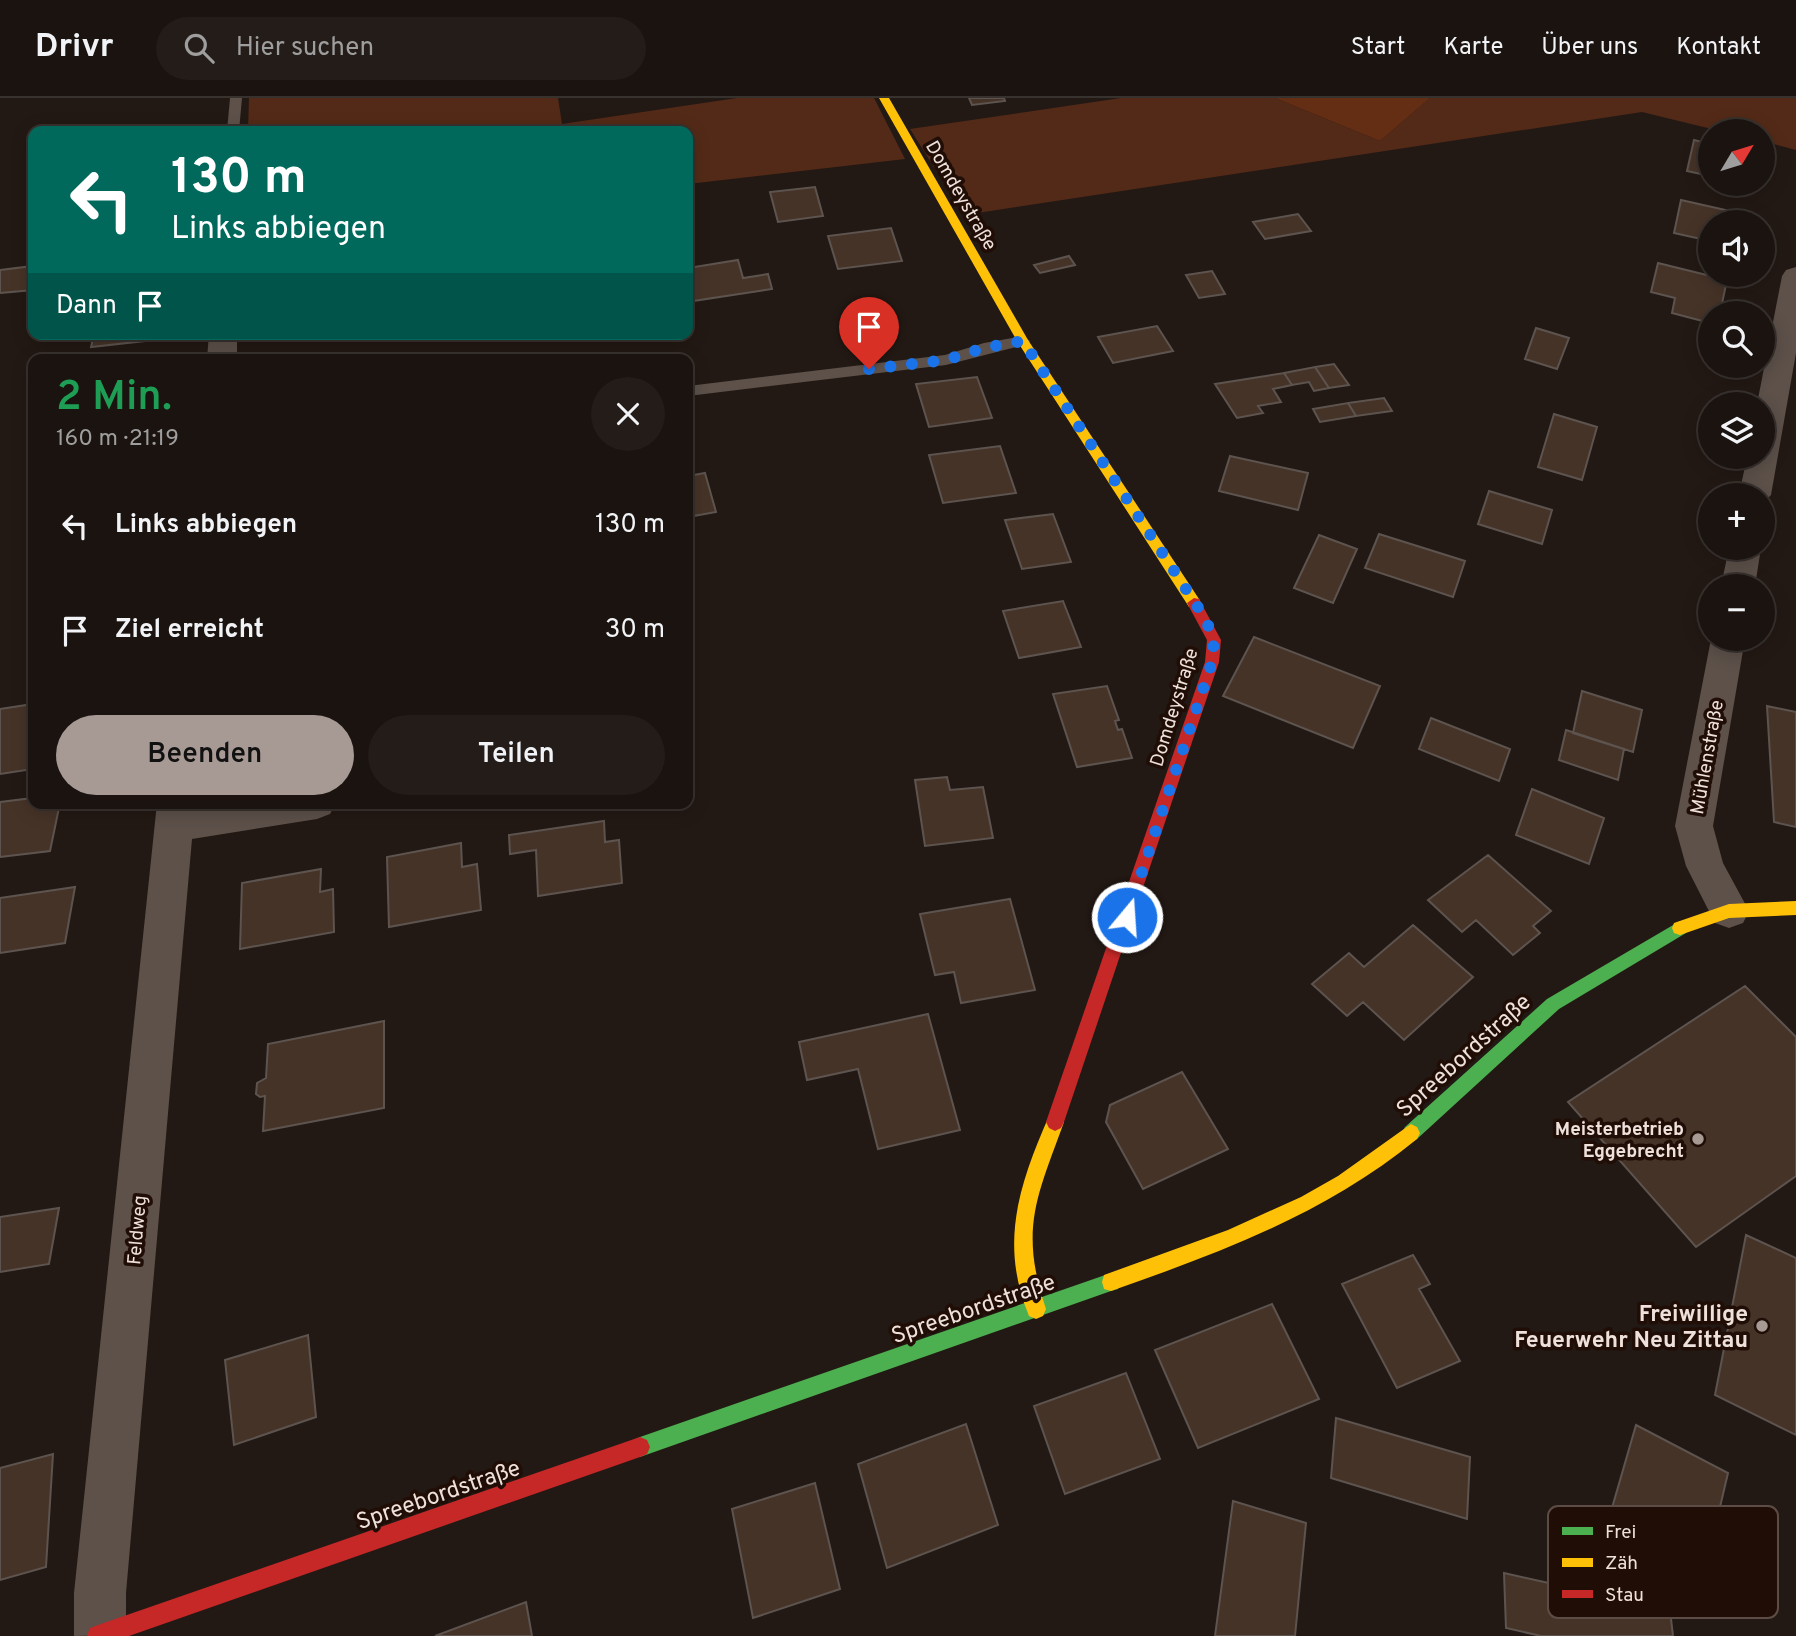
<!DOCTYPE html>
<html lang="de">
<head>
<meta charset="utf-8">
<style>
  body { margin:0; font-family:Overpass,sans-serif; background:#231c18; color:#f1f3f6; height:100vh; display:flex; flex-direction:column; font-size:26px; white-space:nowrap }
  * { box-sizing:border-box; margin:0 }
  p { font-size:23px; color:#9f9e9e }
  .icon { flex:none; width:38px; height:38px; fill:none; stroke:currentColor; stroke-width:2; stroke-linecap:round; stroke-linejoin:round }
  .map { position:relative; flex:1; overflow:hidden }
  .details { position:absolute; left:28px; top:256px; width:665px; height:455px; display:flex; flex-direction:column; background:#1a130f; border-radius:14px; box-shadow:0 4px 18px #0003,0 0 0 2px #38322f }
  .details>* { flex:none }
  .hud { position:absolute; left:28px; top:28px; width:665px; height:214px; border-radius:14px; box-shadow:0 4px 18px #0003,0 0 0 2px #38322f; background:#00695c; color:#fff; overflow:hidden }
  .needle { width:46px; rotate:52deg }
  .fabs { position:absolute; left:1698px; top:21px; display:grid; gap:14px }
  .fabs a { display:grid; place-items:center; width:77px; height:77px; border-radius:50%; background:#1a130f; box-shadow:0 4px 18px #0003,0 0 0 2px #38322f; font-size:35px }
  .pin { position:absolute; display:grid; place-items:center; width:60px; height:60px; color:#fff; margin:-72px -30px; border-radius:50% 50% 50% 0; rotate:-45deg; box-shadow:0 0 7px #0007 }
  .pin .icon { rotate:45deg }
  .me { position:absolute; width:77px; margin:-38px; rotate:18deg; stroke-linejoin:round; filter:drop-shadow(0 0 5px #0008) }
  .turn { display:flex; align-items:center; gap:24px; height:147px; padding:0 28px; font-size:32px }
  .turn .icon { width:91px; height:91px; stroke-width:2.5 }
  .turn b { display:block; font-size:49px; line-height:60px }
  .then { display:flex; align-items:center; height:66px; padding:0 28px; background:#0003; gap:14px; font-size:26px }
  .round { display:grid; place-items:center; flex:none; width:74px; height:74px; border-radius:37px; background:#231c18 }
  .overview { display:flex; align-items:center; justify-content:space-between; height:119px; padding:0 28px }
  h1 { font-size:42px; font-weight:600; line-height:52px; color:#1e9e55 }
  .primary-button { display:flex; gap:14px; margin-top:auto; padding:14px 28px }
  .primary-button a { flex:1; height:80px; border-radius:42px; background:#a79a95; color:#111; font-size:28px; font-weight:600; line-height:80px; text-align:center }
  .primary-button a+a { background:#231c18; color:#f1f3f6 }
  ul { padding:0; list-style:none }
  li { display:flex; align-items:center; gap:21px; height:105px; padding:0 28px }
  li div { flex:1 }
  li b { display:block; font-size:26px }
  li em { font-style:normal }
  header { display:flex; align-items:center; gap:42px; box-sizing:border-box; height:98px; padding:0 35px; background:#1a130f; border-bottom:2px solid #38322f }
  header strong { font-size:33px }
  nav { display:flex; gap:38px; margin-inline-start:auto; font-size:24px }
  .search { width:490px; height:63px; background:#231c18; display:flex; align-items:center; gap:18px; box-sizing:border-box; padding:0 24px; border-radius:38px; color:#9f9e9e; font-size:26px }
  .map>svg:first-child { display:block }
  .green { fill:#532a17 }
  .forest { fill:#642e15 }
  .building { fill:#463328; stroke:#5d544f; stroke-width:2 }
  .lines { fill:none; stroke-linecap:round; stroke-linejoin:round }
  .lane { fill:#5d514a; fill-rule:evenodd }
  .street { fill:#5d514a; fill-rule:evenodd }
  .fast { fill:#4caf50; fill-rule:evenodd }
  .slow { fill:#ffc107; fill-rule:evenodd }
  .jam { fill:#c62828; fill-rule:evenodd }
  .route { stroke:#1a73e8; stroke-width:12; stroke-dasharray:0 21.6 }
  .poi-dot { fill:#a79a95; stroke:#1f0d06; stroke-width:2.5 }
  .labels { text-anchor:middle; stroke-width:7; stroke-linejoin:round; paint-order:stroke }
  .street-label { font-size:19px; fill:#eee0da; stroke:#1f0d06 }
  .poi-label { font-size:19px; font-weight:bold; fill:#eee0da; stroke:#1f0d06; text-anchor:end }
  .near-street-label { font-size:23px; fill:#eee0da; stroke:#1f0d06 }
  .near-poi-label { font-size:23px; font-weight:bold; fill:#eee0da; stroke:#1f0d06; text-anchor:end }
  .key { fill:#1f0d06; stroke:#5d4c46; stroke-width:2 }
  .key-label { font-size:19px; fill:#eee0da }
</style>
</head>
<body>
<header>
<strong>Drivr</strong>
<div class="search"><svg class="icon" aria-label="search" viewBox="0 0 24 24"><circle cx="10" cy="10" r="6"/><path d="M15 15l6 6"/></svg>Hier suchen</div>
<nav><a>Start</a><a>Karte</a><a>Über uns</a><a>Kontakt</a></nav>
</header>
<div class="map">
<svg width="1796" height="1538" viewBox="0 0 1796 1538">
  <rect width="100%" height="100%" fill="#231914"/>
  <path class="green" d="M249,0H558L562,26L737,0H874L905,61L688,86V33H248Z
    M1121,0H1275L1380,43L1430,0H1796V52L1762,43V33H1720L1642,14L964,117L910,31Z"/>
  <path class="forest" d="M1275,0H1430L1380,43Z"/>
  <path class="building" d="M969,0H1004L1005,3L972,7Z
    M1694,42L1710,46V78L1687,73Z
    M815,89L823,118L778,124L770,94Z
    M1681,102L1730,113L1728,124H1710V143L1674,135Z
    M1298,116L1311,133L1265,141L1253,124Z
    M891,130L902,163L838,171L828,138Z
    M1069,158L1075,167L1040,175L1034,167Z
    M738,162L743,180L768,176L772,191L693,203L688,170Z
    M1658,165L1727,182L1720,215H1710V225L1672,215L1675,200L1651,194Z
    M33,168V192L0,195V172Z
    M1212,173L1225,196L1199,200L1186,177Z
    M1157,228L1173,253L1113,265L1098,239Z
    M1536,230L1569,240L1557,271L1525,261Z
    M94,236H147L145,243L91,249Z
    M1334,266L1349,287L1329,290L1315,269Z
    M1315,269L1329,290L1314,293L1309,284L1292,287L1284,275Z
    M1284,275L1292,287L1273,291L1281,304L1258,308L1263,315L1237,320L1215,286Z
    M977,279L992,320L929,329L916,286Z
    M1384,300L1392,313L1356,318L1348,305Z
    M1348,305L1356,318L1320,324L1313,311Z
    M1554,316L1597,329L1582,382L1538,369Z
    M1000,348L1016,395L943,405L929,357Z
    M1230,358L1308,375L1298,412L1219,393Z
    M705,375L716,414L688,419V378Z
    M1489,393L1552,412L1542,446L1478,426Z
    M1053,416L1071,464L1022,471L1005,422Z
    M1379,436L1465,463L1453,499L1365,470Z
    M1319,437L1357,451L1333,505L1294,490Z
    M1063,503L1081,549L1019,560L1003,513Z
    M1254,539L1380,588L1353,650L1223,598Z
    M1107,588L1119,622L1115,623L1118,632L1122,631L1132,660L1077,669L1053,596Z
    M1582,593L1642,612L1633,654L1573,635Z
    M33,606V671L0,676V611Z
    M1767,608L1796,614V729L1774,724Z
    M1431,620L1510,651L1499,683L1419,651Z
    M1566,632L1624,651L1618,682L1559,662Z
    M947,679L950,692L983,689L993,740L925,748L915,682Z
    M1532,691L1604,720L1589,766L1516,737Z
    M33,700V705H60L50,753L0,759V704Z
    M604,723L605,744L619,742L622,785L538,798L536,752L510,756L509,737Z
    M461,745L462,769L477,766L481,812L389,829L387,759Z
    M1488,757L1551,813L1533,828L1540,835L1513,857L1476,822L1462,834L1428,802Z
    M321,771L320,794L333,791L334,834L240,851L242,785Z
    M75,789L65,845L0,855V800Z
    M1010,801L1035,892L961,905L954,874L935,877L920,816Z
    M1413,827L1473,879L1404,942L1363,904L1347,918L1312,886L1349,855L1364,869Z
    M1745,888L1796,939V1078L1696,1149L1568,1004Z
    M928,916L960,1032L878,1051L858,971L807,982L799,944Z
    M384,923V1010L263,1033L265,998L260,999L256,996L257,985L266,980L268,946Z
    M1182,974L1228,1051L1143,1091L1106,1024L1110,1007Z
    M59,1110L49,1166L0,1174V1119Z
    M1746,1137L1796,1160V1337L1715,1297Z
    M1413,1157L1430,1186L1419,1191L1460,1263L1397,1290L1342,1186Z
    M1272,1206L1319,1301L1198,1350L1155,1252Z
    M308,1237L316,1319L234,1347L225,1262Z
    M1126,1275L1160,1361L1065,1396L1034,1308Z
    M1336,1320L1470,1359L1467,1421L1331,1380Z
    M966,1326L998,1427L887,1470L858,1366Z
    M1636,1327L1728,1375L1700,1494L1603,1441Z
    M53,1356L46,1469L0,1482V1370Z
    M815,1385L840,1491L753,1520L732,1411Z
    M1233,1403L1306,1425L1295,1538H1215Z
    M1504,1475L1670,1512L1673,1538H1541L1506,1530Z
    M526,1504L532,1538H435Z"/>
  <g class="lines">
    <path class="lane" d="M230,0H242L239,33H227Z
      M1023,238L1030,243L1028,246L946,267L688,298V288L945,257L984,245Z"/>
    <path class="street" d="M1796,169V255L1771,397L1762,406V397H1739L1747,359H1762V306H1757L1782,178L1786,172Z
      M209,236H237V261H207Z
      M1729,450H1761L1755,488H1721Z
      M1711,541H1745L1713,728L1723,765L1749,813L1743,825L1729,830L1715,825L1686,768L1675,728Z
      M157,705H195L194,709L216,705H336L330,716L317,721L192,741L126,1495V1537L74,1538V1495Z"/>
    <path class="fast" d="M1680,823L1686,825L1688,830L1686,835L1559,911L1417,1041L1411,1044L1405,1041L1402,1035L1405,1029L1547,901Z
      M1111,1175L1118,1177L1120,1184L1118,1191L1111,1193L640,1359L633,1356L630,1349L633,1342L640,1339Z"/>
    <path class="slow" d="M879,0H889L1028,242L1199,501L1201,505L1199,509H1189L1017,243Z
      M1796,803V817L1729,820L1680,837L1674,835L1672,830L1674,825L1729,806Z
      M1055,1015L1061,1018L1064,1024C1037,1099 1019,1131 1046,1211L1043,1218L1036,1221L1029,1218C999,1145 1019,1087 1049,1018Z
      M1411,1026L1417,1029L1420,1035L1417,1041C1325,1116 1222,1154 1111,1193L1104,1191L1102,1184L1104,1177L1228,1132L1301,1099L1338,1078Z"/>
    <path class="jam" d="M1194,500L1199,501L1221,542L1219,564L1064,1024L1061,1030L1055,1033L1049,1030L1046,1024L1205,564L1207,542L1187,505Z
      M640,1339L647,1342L650,1349L647,1356L640,1359L129,1538H87L90,1530L98,1527Z"/>
  </g>
  <g class="lines">
    <path class="route" d="M869,271L946,262L984,250L1023,243L1205,520L1214,542L1212,564L1127,819"/>
  </g>
  <g class="poi-dot">
    <circle cx="1698" cy="1041" r="7"/>
    <circle cx="1762" cy="1228" r="7"/>
  </g>
  <g class="labels">
    <g class="street-label">
      <text transform="translate(962 97) rotate(60)" y="7">Domdeystraße</text>
      <text transform="translate(1173 609) rotate(-73)" y="7">Domdeystraße</text>
      <text transform="translate(1706 659) rotate(-80)" y="7">Mühlenstraße</text>
      <text transform="translate(136 1132) rotate(-85)" y="7">Feldweg</text>
    </g>
    <g class="poi-label">
      <text x="1684" y="1037">Meisterbetrieb<tspan x="1684" dy="22">Eggebrecht</tspan></text>
    </g>
    <g class="near-street-label">
      <text transform="translate(1463 957) rotate(-42)" y="8">Spreebordstraße</text>
      <text transform="translate(973 1210) rotate(-19)" y="8">Spreebordstraße</text>
      <text transform="translate(438 1396) rotate(-19)" y="8">Spreebordstraße</text>
    </g>
    <g class="near-poi-label">
      <text x="1748" y="1223">Freiwillige<tspan x="1748" dy="26">Feuerwehr Neu Zittau</tspan></text>
    </g>
  </g>
  <rect x="1548" y="1408" width="230" height="112" rx="10" class="key"/>
  <rect x="1562" y="1429" width="31" height="8" fill="#4caf50"/>
  <rect x="1562" y="1460" width="31" height="9" fill="#ffc107"/>
  <rect x="1562" y="1492" width="31" height="8" fill="#c62828"/>
  <g class="key-label">
    <text x="1605" y="1440">Frei</text>
    <text x="1605" y="1471">Zäh</text>
    <text x="1605" y="1503">Stau</text>
  </g>
</svg>
<div class="fabs">
<a><svg class="needle" viewBox="-14 -14 28 28"><path d="M0-13l5 13h-10z" fill="#e53935"/><path d="M0 13l5-13h-10z" fill="#9f9e9e"/></svg></a>
<a><svg class="icon" aria-label="sound" viewBox="0 0 24 24"><path d="M4 9h4l5-4v14l-5-4H4zM17 9q2 3 0 6"/></svg></a>
<a><svg class="icon" aria-label="search" viewBox="0 0 24 24"><circle cx="10" cy="10" r="6"/><path d="M15 15l6 6"/></svg></a>
<a><svg class="icon" aria-label="layers" viewBox="0 0 24 24"><path d="M12 4l9 5-9 5-9-5zM3 14l9 5 9-5"/></svg></a>
<a>+</a>
<a>−</a>
</div>
<div class="pin" style="left:869px;top:271px;background:#d93025"><svg class="icon" aria-label="arrive" viewBox="0 0 24 24"><path d="M6 21V4h12l-3 4 3 4H6"/></svg></div>
<svg class="me" style="left:1127px;top:819px" viewBox="-20 -20 40 40"><circle r="17" fill="#1a73e8" stroke="#fff" stroke-width="3"/><path d="M0-11L8 9 0 5-8 9z" fill="#fff"/></svg>
<div class="hud">
<div class="turn"><svg class="icon" aria-label="left" viewBox="0 0 24 24"><path d="M17 20v-9H6M10 6l-5 5 5 5"/></svg><div><b>130 m</b>Links abbiegen</div></div>
<div class="then">Dann<svg class="icon" aria-label="arrive" viewBox="0 0 24 24"><path d="M6 21V4h12l-3 4 3 4H6"/></svg></div>
</div>
<section class="details">
<div class="overview"><div><h1>2 Min.</h1><p>160 m · 21:19</p></div><a class="round"><svg class="icon" aria-label="close" viewBox="0 0 24 24"><path d="M6 6l12 12M18 6L6 18"/></svg></a></div>
<ul>
<li><svg class="icon" aria-label="left" viewBox="0 0 24 24"><path d="M17 20v-9H6M10 6l-5 5 5 5"/></svg><div><b>Links abbiegen</b></div><em>130 m</em></li>
<li><svg class="icon" aria-label="arrive" viewBox="0 0 24 24"><path d="M6 21V4h12l-3 4 3 4H6"/></svg><div><b>Ziel erreicht</b></div><em>30 m</em></li>
</ul>
<div class="primary-button"><a>Beenden</a><a>Teilen</a></div>
</section>
</div>
</body>
</html>
